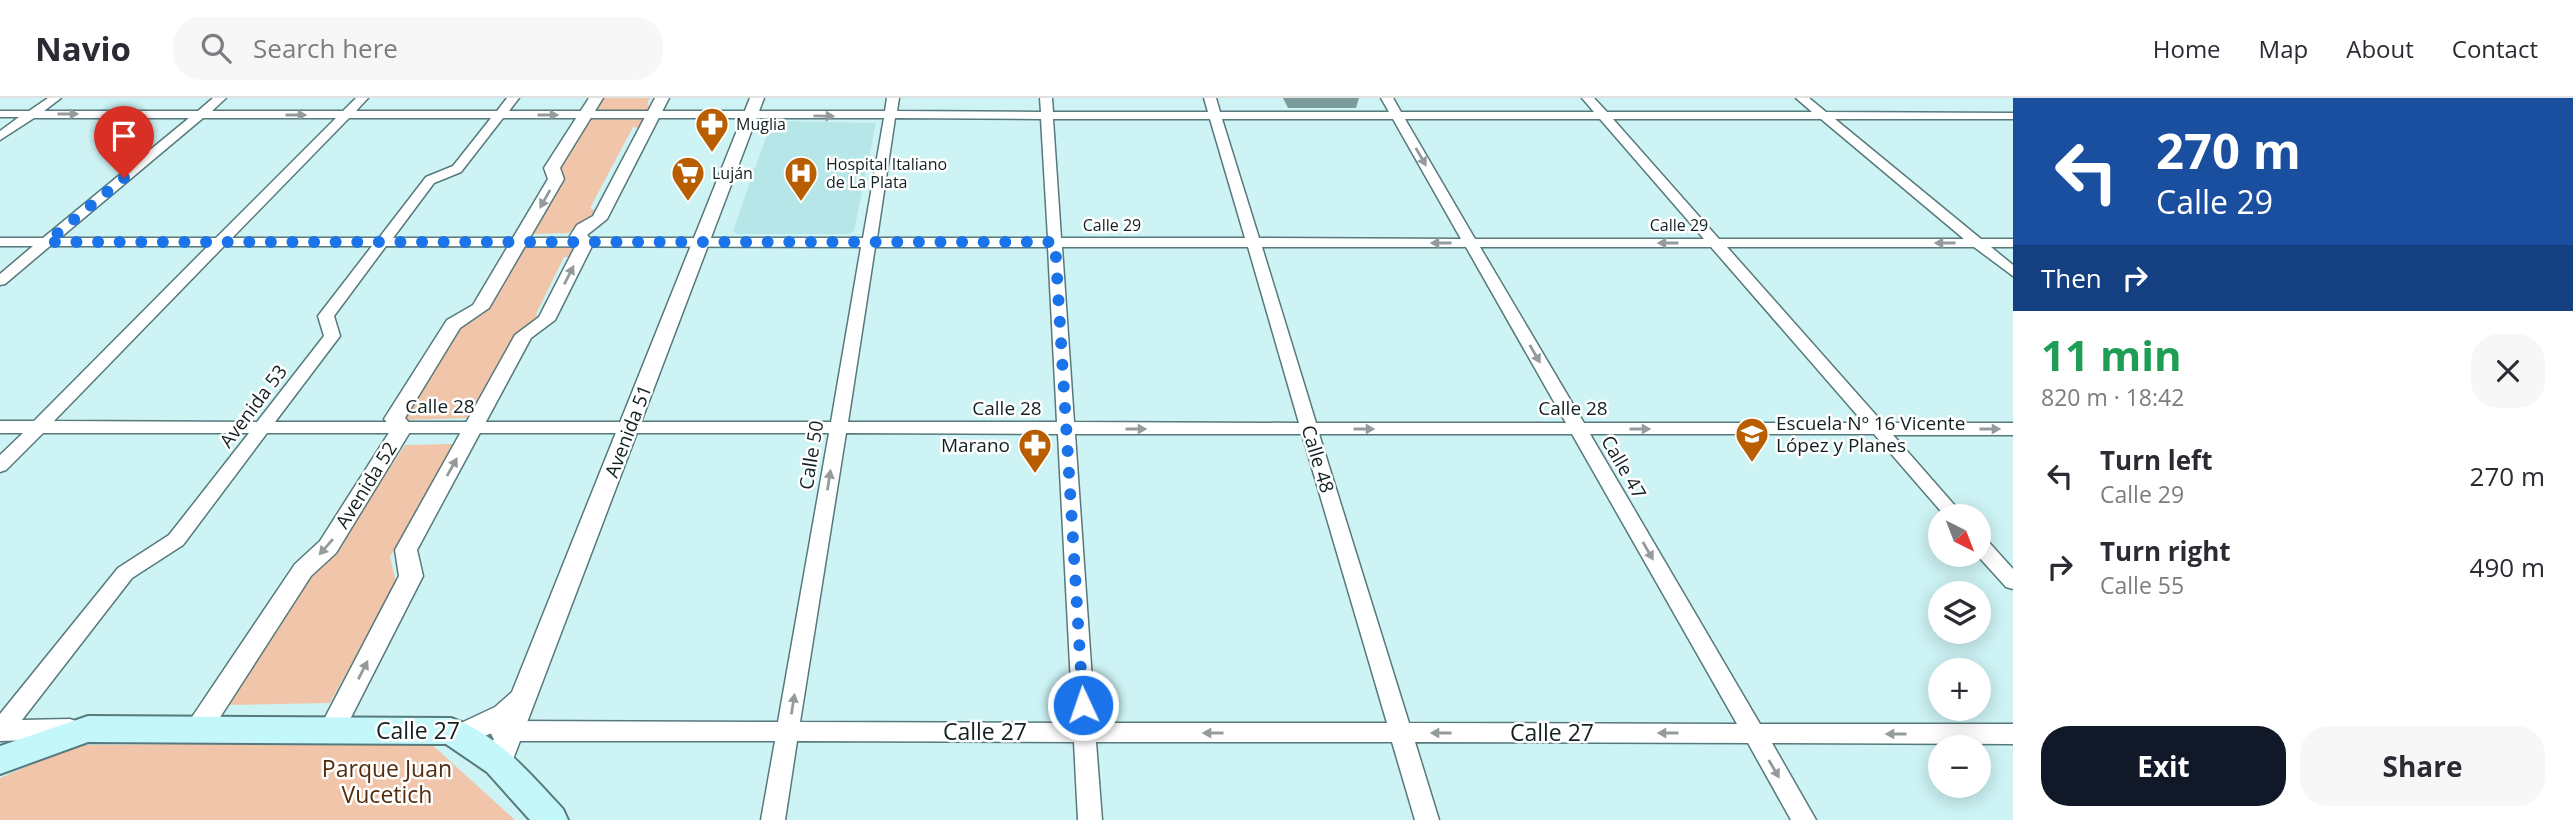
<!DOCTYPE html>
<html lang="en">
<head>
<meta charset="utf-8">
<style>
  body { margin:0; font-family:"Open Sans",sans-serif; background:#f7f7f7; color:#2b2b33; height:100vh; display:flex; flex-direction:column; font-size:26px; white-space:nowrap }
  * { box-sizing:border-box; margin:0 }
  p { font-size:23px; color:#7c7c81 }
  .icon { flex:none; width:38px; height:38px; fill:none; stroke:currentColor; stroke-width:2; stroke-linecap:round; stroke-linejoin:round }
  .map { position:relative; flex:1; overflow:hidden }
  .sheet { display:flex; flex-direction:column; background:#fff; width:560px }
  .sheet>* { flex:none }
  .guide { background:#1a4fa0; color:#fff; overflow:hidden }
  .needle { width:46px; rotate:138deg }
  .tools { position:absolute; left:1928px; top:406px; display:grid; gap:14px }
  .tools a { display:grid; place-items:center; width:63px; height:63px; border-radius:50%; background:#fff; box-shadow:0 4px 18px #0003; font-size:35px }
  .pin { position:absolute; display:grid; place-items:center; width:60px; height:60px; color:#fff; margin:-72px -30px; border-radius:50% 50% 50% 0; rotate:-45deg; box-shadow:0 0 7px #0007 }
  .pin .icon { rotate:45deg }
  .me { position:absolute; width:77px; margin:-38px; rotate:357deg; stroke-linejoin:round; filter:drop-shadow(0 0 5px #0008) }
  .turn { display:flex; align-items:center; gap:24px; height:147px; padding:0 28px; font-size:32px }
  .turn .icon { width:91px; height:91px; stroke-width:2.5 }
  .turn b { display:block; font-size:49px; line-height:60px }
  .then { display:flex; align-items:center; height:66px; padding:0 28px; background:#0003; gap:14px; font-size:26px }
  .round { display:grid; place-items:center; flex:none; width:74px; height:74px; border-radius:28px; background:#f7f7f7 }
  .head { display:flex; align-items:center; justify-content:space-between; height:119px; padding:0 28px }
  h1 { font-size:42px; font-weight:700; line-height:52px; color:#1e9e55 }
  .action { display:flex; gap:14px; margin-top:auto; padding:14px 28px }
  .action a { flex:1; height:80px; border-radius:28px; background:#111827; color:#fff; font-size:28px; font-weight:700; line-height:80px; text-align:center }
  .action a+a { background:#f7f7f7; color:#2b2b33 }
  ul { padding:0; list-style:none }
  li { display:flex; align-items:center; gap:21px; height:91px; padding:0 28px }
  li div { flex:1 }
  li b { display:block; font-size:26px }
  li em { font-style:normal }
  header { display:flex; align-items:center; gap:42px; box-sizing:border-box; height:98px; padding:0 35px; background:#fff; border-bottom:2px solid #e1e1e2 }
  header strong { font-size:33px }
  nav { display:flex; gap:38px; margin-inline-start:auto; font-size:24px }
  .search { width:490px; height:63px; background:#f7f7f7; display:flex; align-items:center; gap:18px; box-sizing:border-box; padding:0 24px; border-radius:28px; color:#7c7c81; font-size:26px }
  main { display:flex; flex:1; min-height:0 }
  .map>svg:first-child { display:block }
  .built { fill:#b6e6e8 }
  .green { fill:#f1c5a9 }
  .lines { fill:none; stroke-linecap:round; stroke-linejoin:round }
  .minor-casing { stroke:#56797b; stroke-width:3 }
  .tertiary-casing { stroke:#56797b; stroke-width:3 }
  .secondary-casing { stroke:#56797b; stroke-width:4 }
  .minor { fill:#fff; fill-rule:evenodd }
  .tertiary { fill:#fff; fill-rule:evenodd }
  .secondary { fill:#c4f7f9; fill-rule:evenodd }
  .wall { fill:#7b9b9c }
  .oneway { fill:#959b9c }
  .route { stroke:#1a73e8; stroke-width:12; stroke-dasharray:0 21.6 }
  .labels { text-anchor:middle; stroke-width:5; stroke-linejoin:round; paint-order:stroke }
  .far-poi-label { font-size:16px; fill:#132122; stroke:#fff; text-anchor:start }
  .far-street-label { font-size:16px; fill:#132122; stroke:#fff }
  .street-label { font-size:19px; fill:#132122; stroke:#fff }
  .poi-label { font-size:19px; fill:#132122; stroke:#fff; text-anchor:start }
  .near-street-label { font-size:23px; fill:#132122; stroke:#fff }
  .near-park-label { font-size:23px; fill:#542c0d; stroke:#fff }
</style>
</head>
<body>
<header>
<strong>Navio</strong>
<div class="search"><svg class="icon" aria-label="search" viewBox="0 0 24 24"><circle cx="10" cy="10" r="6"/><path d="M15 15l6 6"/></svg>Search here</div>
<nav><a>Home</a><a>Map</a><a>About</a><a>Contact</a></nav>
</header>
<main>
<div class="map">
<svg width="2013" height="722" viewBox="0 0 2013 722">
  <rect width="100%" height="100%" fill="#cdf3f5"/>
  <path class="built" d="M777,23L876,25L854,133L849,136H737L733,133L752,78L742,77L745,70H755L771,25Z"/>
  <path class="green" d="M601,0H650L647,6L651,9L649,13L592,15Z
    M646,19L640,31L633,29L590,110L596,113C588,122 578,126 569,135L531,136L564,80L559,68L589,20Z
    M578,145L572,159H564L536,216L539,219L514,241L468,320L402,322L466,223L489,207L526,147Z
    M453,346L390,459L396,484L330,605L227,607L302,480L330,461L405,347Z
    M429,644L515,722H0V680L77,647Z"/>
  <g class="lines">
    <defs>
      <path id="minor" d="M48,0H61L44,13H198L213,0H226L212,13H343L356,0H368L356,13H497L507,0H519L509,13H885L887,0H899L897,13L1041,14L1040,0H1052L1053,14H1208L1204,0H1216L1220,14H1389L1381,0H1393L1401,14H1594L1582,0H1594L1607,14H1812L1796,0H1809L1826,14L2013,15V21H1835L1981,141H2013V149H1991L2013,167V178L1974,149H1727L1883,325H2013V337H1893L1964,418H1945L1874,336H1590L1760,626H2013V646L1772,645L1816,722H1791L1748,645L1415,644L1439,722H1415L1392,644H1096L1102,722H1078L1074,644L797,643L785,722H761L775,643H501L493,640L490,633L493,626L501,623L778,624L829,335H267L183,447L132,480L22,622L70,621L78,624L81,631L78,638L70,641L0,643V616L118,470L169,437L249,335H43L6,372L0,374V357L23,335H0V323H34L208,148H50L5,186L0,187V176L33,148H0V140H43L189,20H34L0,42V33L19,19H0V13H29ZM203,20H336L216,140H60ZM349,20H491L453,68L426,79L379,140H232ZM503,20H884L863,140H393L434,85L461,74ZM895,20L1041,21L1048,140H877ZM1053,21H1210L1245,140H1061ZM1222,21H1393L1461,141L1259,140ZM1405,21H1600L1704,141H1475ZM1613,21H1821L1964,141H1719ZM224,148H372L318,218L324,238L257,324L54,323ZM386,148L861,149L831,324H275L340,238L334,218ZM875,149H1048L1057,324H848ZM1062,149H1248L1299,325L1074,324ZM1262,149H1466L1566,325H1316ZM1480,149H1711L1864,325H1584ZM846,335L1058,336L1073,625L800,624ZM1075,336H1302L1387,625H1095ZM1319,336H1572L1737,626L1409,625Z
        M1979,439L1986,441L2013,471V491L2006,489L1977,457Z"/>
      <path id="tertiary" d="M589,0H603L560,70L564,81L489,210L460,230L405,320L413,329L336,455L311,478L206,641L197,644L188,641L184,633L188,625L295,466L320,443L392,330L384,321L447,222L473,207L548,81L544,70Z
        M655,0H669L607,121L587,137L594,144L555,222L531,240L417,452L423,478L340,641L331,644L322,641L318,633L399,478L395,452L515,237L539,219L577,145L570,138L577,127L593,118Z
        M750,0H764L512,664L508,673L498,676L488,673L484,664L497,633L470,644L461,641L457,633L461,625L495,609L512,594Z"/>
      <path id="secondary" d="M88,618L451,620C498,636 530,676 563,711L568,722H530L487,674L446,646L88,644L0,676V648Z"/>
    </defs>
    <use href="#minor" class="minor-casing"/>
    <use href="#tertiary" class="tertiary-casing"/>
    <use href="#secondary" class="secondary-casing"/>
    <use href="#minor" class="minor"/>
    <use href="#tertiary" class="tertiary"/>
    <use href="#secondary" class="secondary"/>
  </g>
  <path class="wall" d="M1283,0H1359L1356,10H1288Z"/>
  <defs><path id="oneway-solid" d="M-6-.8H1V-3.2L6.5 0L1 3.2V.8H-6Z" transform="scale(1.75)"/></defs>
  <g class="oneway">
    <use href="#oneway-solid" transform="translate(68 16)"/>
    <use href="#oneway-solid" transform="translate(296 17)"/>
    <use href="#oneway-solid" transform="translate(548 17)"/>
    <use href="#oneway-solid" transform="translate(824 18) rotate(1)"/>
    <use href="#oneway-solid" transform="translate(1421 59) rotate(60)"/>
    <use href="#oneway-solid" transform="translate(545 101) rotate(119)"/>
    <use href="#oneway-solid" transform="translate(1441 145) rotate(-180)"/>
    <use href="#oneway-solid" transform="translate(1668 145) rotate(-180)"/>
    <use href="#oneway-solid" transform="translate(1945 145) rotate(-180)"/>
    <use href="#oneway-solid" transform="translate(569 177) rotate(-63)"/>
    <use href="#oneway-solid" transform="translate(1535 256) rotate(60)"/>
    <use href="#oneway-solid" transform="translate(1136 331)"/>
    <use href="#oneway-solid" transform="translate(1364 331)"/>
    <use href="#oneway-solid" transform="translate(1640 331)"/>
    <use href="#oneway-solid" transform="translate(1990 331)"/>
    <use href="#oneway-solid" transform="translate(452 369) rotate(-61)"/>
    <use href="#oneway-solid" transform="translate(829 382) rotate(-81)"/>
    <use href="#oneway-solid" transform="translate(326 449) rotate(131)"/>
    <use href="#oneway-solid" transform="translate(1648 453) rotate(60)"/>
    <use href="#oneway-solid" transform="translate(363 572) rotate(-63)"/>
    <use href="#oneway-solid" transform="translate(793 606) rotate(-81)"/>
    <use href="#oneway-solid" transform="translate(1213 635) rotate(-180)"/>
    <use href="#oneway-solid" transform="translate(1441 635) rotate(-180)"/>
    <use href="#oneway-solid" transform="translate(1668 635) rotate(-180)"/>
    <use href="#oneway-solid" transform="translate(1896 636) rotate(-180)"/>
    <use href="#oneway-solid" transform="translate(1774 671) rotate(60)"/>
  </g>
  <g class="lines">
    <path class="route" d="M124,80L47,144H1055L1083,607"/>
  </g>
  <defs>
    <symbol id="pharmacy-pin" viewBox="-11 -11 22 30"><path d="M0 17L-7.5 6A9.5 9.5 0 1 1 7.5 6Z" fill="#b85e00" stroke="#fff"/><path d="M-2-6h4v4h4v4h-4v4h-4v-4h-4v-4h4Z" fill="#fff"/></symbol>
    <symbol id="supermarket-pin" viewBox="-11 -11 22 30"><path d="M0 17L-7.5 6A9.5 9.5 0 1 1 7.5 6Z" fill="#b85e00" stroke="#fff"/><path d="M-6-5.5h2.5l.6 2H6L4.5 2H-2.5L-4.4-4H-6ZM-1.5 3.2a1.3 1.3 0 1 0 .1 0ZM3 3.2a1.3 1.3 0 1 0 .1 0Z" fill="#fff"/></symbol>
    <symbol id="hospital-pin" viewBox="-11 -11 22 30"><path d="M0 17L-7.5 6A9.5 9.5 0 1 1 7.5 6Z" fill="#b85e00" stroke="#fff"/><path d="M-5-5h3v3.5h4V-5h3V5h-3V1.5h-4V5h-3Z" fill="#fff"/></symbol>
    <symbol id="school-pin" viewBox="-11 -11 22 30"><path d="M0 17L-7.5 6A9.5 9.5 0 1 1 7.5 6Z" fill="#b85e00" stroke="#fff"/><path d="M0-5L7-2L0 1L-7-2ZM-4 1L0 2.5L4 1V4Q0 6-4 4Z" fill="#fff"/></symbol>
  </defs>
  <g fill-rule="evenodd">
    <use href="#pharmacy-pin" x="693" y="7" width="38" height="52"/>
    <use href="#supermarket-pin" x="669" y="56" width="38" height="52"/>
    <use href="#hospital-pin" x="782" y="56" width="38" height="52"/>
    <use href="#school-pin" x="1733" y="317" width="38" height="52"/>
    <use href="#pharmacy-pin" x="1016" y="328" width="38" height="52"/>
  </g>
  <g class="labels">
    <g class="far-poi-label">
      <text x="736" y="32">Muglia</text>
      <text x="826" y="72">Hospital Italiano<tspan x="826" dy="18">de La Plata</tspan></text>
      <text x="712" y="81">Luján</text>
    </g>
    <g class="far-street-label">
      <text x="1112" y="133">Calle 29</text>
      <text x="1679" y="133">Calle 29</text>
    </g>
    <g class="street-label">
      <text transform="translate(253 308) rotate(-53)" y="7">Avenida 53</text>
      <text x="440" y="315">Calle 28</text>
      <text x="1007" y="317">Calle 28</text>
      <text x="1573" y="317">Calle 28</text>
      <text transform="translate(628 333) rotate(-69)" y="7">Avenida 51</text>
      <text transform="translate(811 357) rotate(-81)" y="7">Calle 50</text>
      <text transform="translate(1318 361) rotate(73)" y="7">Calle 48</text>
      <text transform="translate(1624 369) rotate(60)" y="7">Calle 47</text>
      <text transform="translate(366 387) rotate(-58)" y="7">Avenida 52</text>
    </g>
    <g class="poi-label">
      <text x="1776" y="332">Escuela Nº 16 Vicente<tspan x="1776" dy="22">López y Planes</tspan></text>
      <text x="1010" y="354" text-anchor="end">Marano</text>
    </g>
    <g class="near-street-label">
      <text x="418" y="641">Calle 27</text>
      <text x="985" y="642">Calle 27</text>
      <text x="1552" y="643">Calle 27</text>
    </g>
    <g class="near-park-label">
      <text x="387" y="679">Parque Juan<tspan x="387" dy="26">Vucetich</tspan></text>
    </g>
  </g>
</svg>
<div class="tools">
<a><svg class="needle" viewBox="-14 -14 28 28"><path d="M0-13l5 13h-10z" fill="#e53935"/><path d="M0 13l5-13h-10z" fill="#7c7c81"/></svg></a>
<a><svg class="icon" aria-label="layers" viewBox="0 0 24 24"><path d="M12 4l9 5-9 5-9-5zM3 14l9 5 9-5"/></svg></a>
<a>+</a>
<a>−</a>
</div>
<div class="pin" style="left:124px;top:80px;background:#d93025"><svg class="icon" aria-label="arrive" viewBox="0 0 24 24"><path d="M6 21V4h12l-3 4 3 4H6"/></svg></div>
<svg class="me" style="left:1083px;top:607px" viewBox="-20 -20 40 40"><circle r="17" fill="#1a73e8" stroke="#fff" stroke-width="3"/><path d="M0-11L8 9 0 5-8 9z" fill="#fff"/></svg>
</div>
<section class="sheet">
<div class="guide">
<div class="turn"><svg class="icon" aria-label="left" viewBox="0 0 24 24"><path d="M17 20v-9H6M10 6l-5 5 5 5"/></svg><div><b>270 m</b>Calle 29</div></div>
<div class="then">Then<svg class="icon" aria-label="right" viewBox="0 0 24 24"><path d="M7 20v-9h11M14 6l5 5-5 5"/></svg></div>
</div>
<div class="head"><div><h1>11 min</h1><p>820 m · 18:42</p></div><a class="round"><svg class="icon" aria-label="close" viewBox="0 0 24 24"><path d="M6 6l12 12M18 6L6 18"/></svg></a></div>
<ul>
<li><svg class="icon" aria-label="left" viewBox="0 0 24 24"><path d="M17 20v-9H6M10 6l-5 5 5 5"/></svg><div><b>Turn left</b><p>Calle 29</p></div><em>270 m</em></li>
<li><svg class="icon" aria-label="right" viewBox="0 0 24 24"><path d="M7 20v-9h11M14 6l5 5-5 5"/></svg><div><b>Turn right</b><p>Calle 55</p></div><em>490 m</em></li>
</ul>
<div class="action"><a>Exit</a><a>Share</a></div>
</section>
</main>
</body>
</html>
